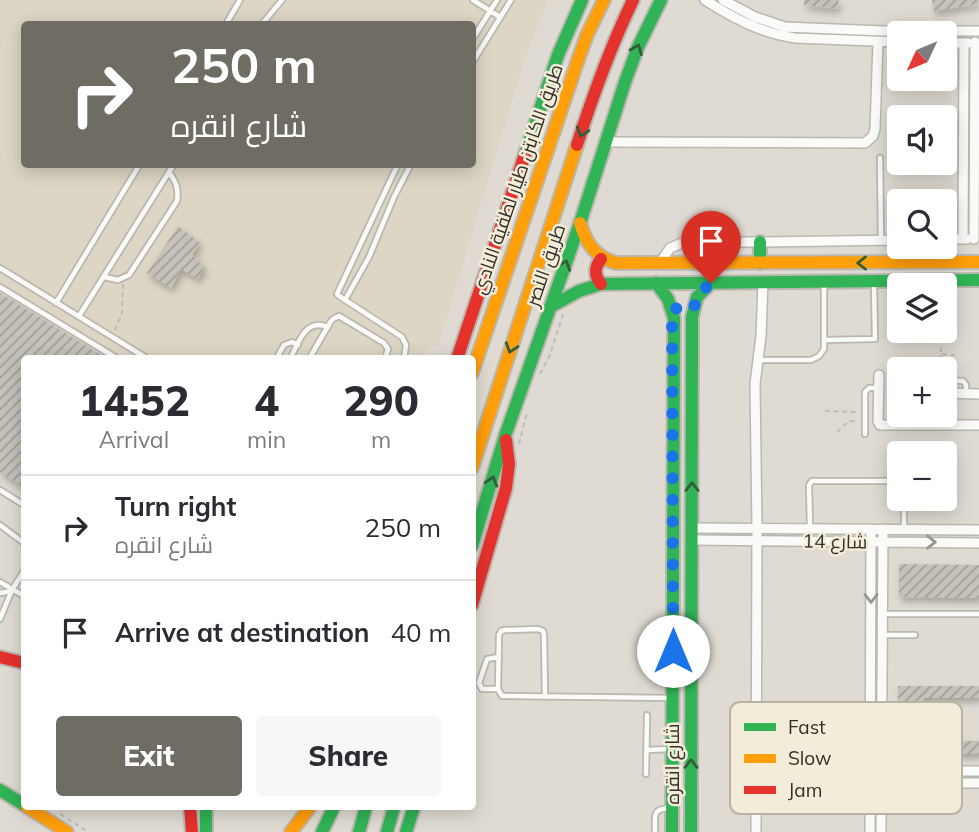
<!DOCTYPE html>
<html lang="en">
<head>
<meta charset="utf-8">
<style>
  body { margin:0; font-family:Mulish,Cairo,sans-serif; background:#f7f7f7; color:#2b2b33; height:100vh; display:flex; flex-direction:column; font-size:26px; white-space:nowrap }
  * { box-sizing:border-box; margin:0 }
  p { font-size:23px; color:#7c7c81 }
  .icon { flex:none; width:38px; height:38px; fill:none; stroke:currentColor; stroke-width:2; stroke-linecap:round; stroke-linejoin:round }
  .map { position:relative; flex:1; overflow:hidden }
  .sheet { position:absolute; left:21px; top:355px; width:455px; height:455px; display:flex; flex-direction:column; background:#fff; border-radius:7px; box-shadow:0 4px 18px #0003 }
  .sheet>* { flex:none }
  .banner { position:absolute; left:21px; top:21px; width:455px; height:147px; border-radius:7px; box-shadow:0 4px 18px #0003; background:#6f6c64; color:#fff; overflow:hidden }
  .needle { width:46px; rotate:226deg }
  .fabs { position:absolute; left:887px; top:21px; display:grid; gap:14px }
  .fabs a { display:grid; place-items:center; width:70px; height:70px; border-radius:7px; background:#fff; box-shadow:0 4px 18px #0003; font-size:35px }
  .pin { position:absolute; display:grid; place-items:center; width:60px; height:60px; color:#fff; margin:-72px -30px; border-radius:50% 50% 50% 0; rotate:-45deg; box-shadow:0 0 7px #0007 }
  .pin .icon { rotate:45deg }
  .me { position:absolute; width:77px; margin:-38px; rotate:0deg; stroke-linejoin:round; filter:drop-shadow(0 0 5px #0008) }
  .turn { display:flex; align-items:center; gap:24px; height:147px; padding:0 35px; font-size:32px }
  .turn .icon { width:91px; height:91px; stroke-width:2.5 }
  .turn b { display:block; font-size:49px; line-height:60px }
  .eta { display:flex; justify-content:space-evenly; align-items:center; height:119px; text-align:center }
  .eta b { font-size:42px; font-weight:800; line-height:49px }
  .button { display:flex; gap:14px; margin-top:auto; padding:14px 35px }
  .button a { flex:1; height:80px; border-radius:7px; background:#6f6c64; color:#fff; font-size:28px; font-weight:800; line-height:80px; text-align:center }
  .button a+a { background:#f7f7f7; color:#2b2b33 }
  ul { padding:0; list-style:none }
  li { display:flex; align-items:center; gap:21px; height:105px; padding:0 35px; border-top:2px solid #e1e1e2 }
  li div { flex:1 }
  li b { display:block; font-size:26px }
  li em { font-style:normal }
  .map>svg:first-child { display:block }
  .built { fill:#ddd6c4; fill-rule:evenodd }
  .building { fill:url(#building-hatch); filter:url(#shadow) }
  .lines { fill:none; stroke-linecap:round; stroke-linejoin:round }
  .lane-casing { stroke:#bab7b0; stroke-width:8 }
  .street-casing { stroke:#bab7b0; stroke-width:12 }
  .fast-casing { stroke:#bab7b0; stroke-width:16 }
  .slow-casing { stroke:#bab7b0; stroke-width:16 }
  .jam-casing { stroke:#bab7b0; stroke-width:16 }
  .path { stroke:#bdbcb8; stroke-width:2; stroke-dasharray:5 3.5; stroke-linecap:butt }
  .lane { stroke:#fafaf8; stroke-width:4.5 }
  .street { stroke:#fafaf8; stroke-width:9 }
  .fast { stroke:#30b455; stroke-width:12 }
  .slow { stroke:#ff9f0a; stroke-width:12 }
  .jam { stroke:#e5322d; stroke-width:12 }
  .oneway { stroke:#315e38 }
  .oneway2 { stroke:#969590 }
  .route { stroke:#1a73e8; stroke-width:12; stroke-dasharray:0 21.6 }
  .labels { text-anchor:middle; stroke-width:5; stroke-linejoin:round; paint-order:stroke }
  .street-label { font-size:19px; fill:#323029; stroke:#f2ecd9 }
  .key { fill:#f2ecd9; stroke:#b8b4a4; stroke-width:2 }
  .key-label { font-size:19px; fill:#323029 }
</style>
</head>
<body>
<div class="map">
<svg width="979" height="832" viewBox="0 0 979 832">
  <defs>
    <pattern id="building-hatch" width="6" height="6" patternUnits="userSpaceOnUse" patternTransform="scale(1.75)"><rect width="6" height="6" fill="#c5c2ba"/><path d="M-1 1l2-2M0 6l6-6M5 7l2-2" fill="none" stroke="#a19e97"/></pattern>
    <filter id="shadow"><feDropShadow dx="2.5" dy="4.5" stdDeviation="3.5" flood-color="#0004"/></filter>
  </defs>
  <rect width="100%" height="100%" fill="#dfdbd2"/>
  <path class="built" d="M0,0H548L526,55L438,346L428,348L422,359H24V487L0,472ZM24,24H472V164H24Z"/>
  <path class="building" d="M804,0H839L837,9L804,5Z
    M932,0H978L979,4L934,11Z
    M178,226L200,243L192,255L199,259L197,262L205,266L198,279L181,269L171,288L147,273Z
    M0,293L108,359H24V487L0,472Z
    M899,564L979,565V598L899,597Z
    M898,686H979V698H924L923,741H979V754L898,753Z"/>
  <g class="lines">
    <defs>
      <path id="lane" d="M473,0L500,17
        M226,24L240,0
        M262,24L282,0
        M472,40L497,0
        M472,63L511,0
        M880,158L881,239
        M398,164L337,294L339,296L402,337L406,345L404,359
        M0,268L148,359
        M104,277L118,280L129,275L177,201C179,189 176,182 169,172
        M0,287L118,359
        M345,300L369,257L394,197L411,164
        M56,303L140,164
        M79,316L174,164
        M824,340L875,339L874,283
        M276,359L284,345L292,342L298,345
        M290,359C299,342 305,318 328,327
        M309,359L331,321L333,319L339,316L384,343L388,349L385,359
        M757,360H811L819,356L824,349V282
        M945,380L963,381L966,385V392
        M865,434V392L869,388H878
        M0,490L24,505
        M0,525L24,543
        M810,528L809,485L812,481H900
        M904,529V499
        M0,582L24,596
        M0,593L12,591
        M883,614H979
        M0,619L12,590L24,571
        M882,635H915
        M643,653L672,651
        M498,689H482L479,683L487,659L499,657
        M545,697L544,635L543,631L538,629L505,630L501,631L499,635L498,689L502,696H504L672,698
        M647,750L670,749
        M646,774L647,715
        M655,831C655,814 652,809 671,808"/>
      <path id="street" d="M705,0C733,18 761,33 795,38L900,42
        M723,0L755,17L785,27L883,31H979
        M945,43H968
        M606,142L865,143L873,136L875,129L878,42
        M945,239H967
        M963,239L964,43
        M974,239L975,42
        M660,263L670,248L682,243L900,240
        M879,375L878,421L880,425H979
        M945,393L979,394
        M692,528L979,530
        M692,540L979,543
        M876,771H979
        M876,783H979
        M756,832L757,529L755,384L761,336L763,282
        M870,832L871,529
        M881,832L883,529"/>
      <path id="fast" d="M525,154L558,55L582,0
        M760,242V263
        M656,283L668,299L674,318L672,832
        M550,307L579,291L601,284L979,280
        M472,546L505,436L580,223L625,82L638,47L661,0
        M0,790L24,805
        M206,807V832
        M322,832L334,807
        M359,832L366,807
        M387,832L394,807
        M406,832L414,807
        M691,832L692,317L697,297L711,283"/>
      <path id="slow" d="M580,223C586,243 595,257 616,263L979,262
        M472,373L578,60L587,35L604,0
        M472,468L577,145
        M27,807L67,832
        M291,832L310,807"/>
      <path id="jam" d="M577,145C593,95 610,48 633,0
        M601,259C594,268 594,275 601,284
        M457,359L525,154
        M472,605L506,488L509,464L506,440
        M0,657L24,663
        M190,807L192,832"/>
    </defs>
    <use href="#lane" class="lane-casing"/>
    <use href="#street" class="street-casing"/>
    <use href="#fast" class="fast-casing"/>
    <use href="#slow" class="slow-casing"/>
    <use href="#jam" class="jam-casing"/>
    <path class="path" d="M115,330L122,313L123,284
      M942,354L954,355L955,366
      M941,369V344
      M540,374L550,355L564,311
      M825,411L859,412
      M837,432L849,421H857
      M519,444L527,412
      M60,814L88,832"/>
    <use href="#lane" class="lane"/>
    <use href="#street" class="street"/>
    <use href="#fast" class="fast"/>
    <use href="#slow" class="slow"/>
    <use href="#jam" class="jam"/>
  </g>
  <defs><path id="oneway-chevron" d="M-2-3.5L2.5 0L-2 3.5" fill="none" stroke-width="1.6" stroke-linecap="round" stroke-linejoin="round" transform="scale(1.75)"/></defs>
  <g class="oneway">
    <use href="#oneway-chevron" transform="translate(637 49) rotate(-68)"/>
    <use href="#oneway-chevron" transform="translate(582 132) rotate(108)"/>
    <use href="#oneway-chevron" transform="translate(862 263) rotate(180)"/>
    <use href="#oneway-chevron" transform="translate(565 265) rotate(-71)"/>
    <use href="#oneway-chevron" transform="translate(511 348) rotate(108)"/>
    <use href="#oneway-chevron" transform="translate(492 481) rotate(-73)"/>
    <use href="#oneway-chevron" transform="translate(692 487) rotate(-90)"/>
    <use href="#oneway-chevron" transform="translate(691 764) rotate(-90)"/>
  </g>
  <g class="oneway2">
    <use href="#oneway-chevron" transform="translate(931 542) rotate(1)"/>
    <use href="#oneway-chevron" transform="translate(871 598) rotate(90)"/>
  </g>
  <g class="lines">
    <path class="route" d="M673,651L672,310L683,306L693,309L699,294L711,283"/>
  </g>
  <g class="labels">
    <g class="street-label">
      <text transform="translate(517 179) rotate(-71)" y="7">طريق الكابتن طيار لطفية النادي</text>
      <text transform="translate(545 265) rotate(-71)" y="7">طريق النصر</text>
      <text transform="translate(835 541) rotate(1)" y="7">شارع 14</text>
      <text transform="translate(672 764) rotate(-90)" y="7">شارع انقره</text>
    </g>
  </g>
  <rect x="730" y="702" width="232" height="112" rx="10" class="key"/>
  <rect x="744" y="723" width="32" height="8" fill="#30b455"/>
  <rect x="744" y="754" width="32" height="9" fill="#ff9f0a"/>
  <rect x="744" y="786" width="32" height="8" fill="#e5322d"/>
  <g class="key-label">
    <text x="788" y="734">Fast</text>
    <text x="788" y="765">Slow</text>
    <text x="788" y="797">Jam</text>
  </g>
</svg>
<div class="fabs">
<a><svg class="needle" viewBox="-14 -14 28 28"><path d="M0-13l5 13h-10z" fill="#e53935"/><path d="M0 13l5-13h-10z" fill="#7c7c81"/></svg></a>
<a><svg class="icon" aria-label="sound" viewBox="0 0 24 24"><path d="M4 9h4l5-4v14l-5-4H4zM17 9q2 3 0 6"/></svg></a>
<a><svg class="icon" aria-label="search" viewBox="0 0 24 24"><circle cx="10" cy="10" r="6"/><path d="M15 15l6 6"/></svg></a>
<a><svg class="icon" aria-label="layers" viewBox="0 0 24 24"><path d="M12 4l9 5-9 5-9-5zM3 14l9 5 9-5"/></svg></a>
<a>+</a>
<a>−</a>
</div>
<div class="pin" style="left:711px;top:283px;background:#d93025"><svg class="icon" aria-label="arrive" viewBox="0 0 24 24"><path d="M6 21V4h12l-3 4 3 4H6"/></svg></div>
<svg class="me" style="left:673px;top:651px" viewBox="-20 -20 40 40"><circle r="19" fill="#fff"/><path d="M0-13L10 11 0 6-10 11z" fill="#1a73e8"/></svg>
<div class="banner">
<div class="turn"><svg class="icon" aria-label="right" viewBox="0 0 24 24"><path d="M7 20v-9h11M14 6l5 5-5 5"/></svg><div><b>250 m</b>شارع انقره</div></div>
</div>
<section class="sheet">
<div class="eta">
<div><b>14:52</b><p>Arrival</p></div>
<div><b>4</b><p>min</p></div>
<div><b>290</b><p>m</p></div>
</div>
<ul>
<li><svg class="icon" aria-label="right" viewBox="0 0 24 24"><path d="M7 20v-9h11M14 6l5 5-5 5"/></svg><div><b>Turn right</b><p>شارع انقره</p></div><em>250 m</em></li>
<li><svg class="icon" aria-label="arrive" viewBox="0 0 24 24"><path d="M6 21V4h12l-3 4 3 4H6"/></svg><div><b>Arrive at destination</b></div><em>40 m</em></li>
</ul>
<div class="button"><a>Exit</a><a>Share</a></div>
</section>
</div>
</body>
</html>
